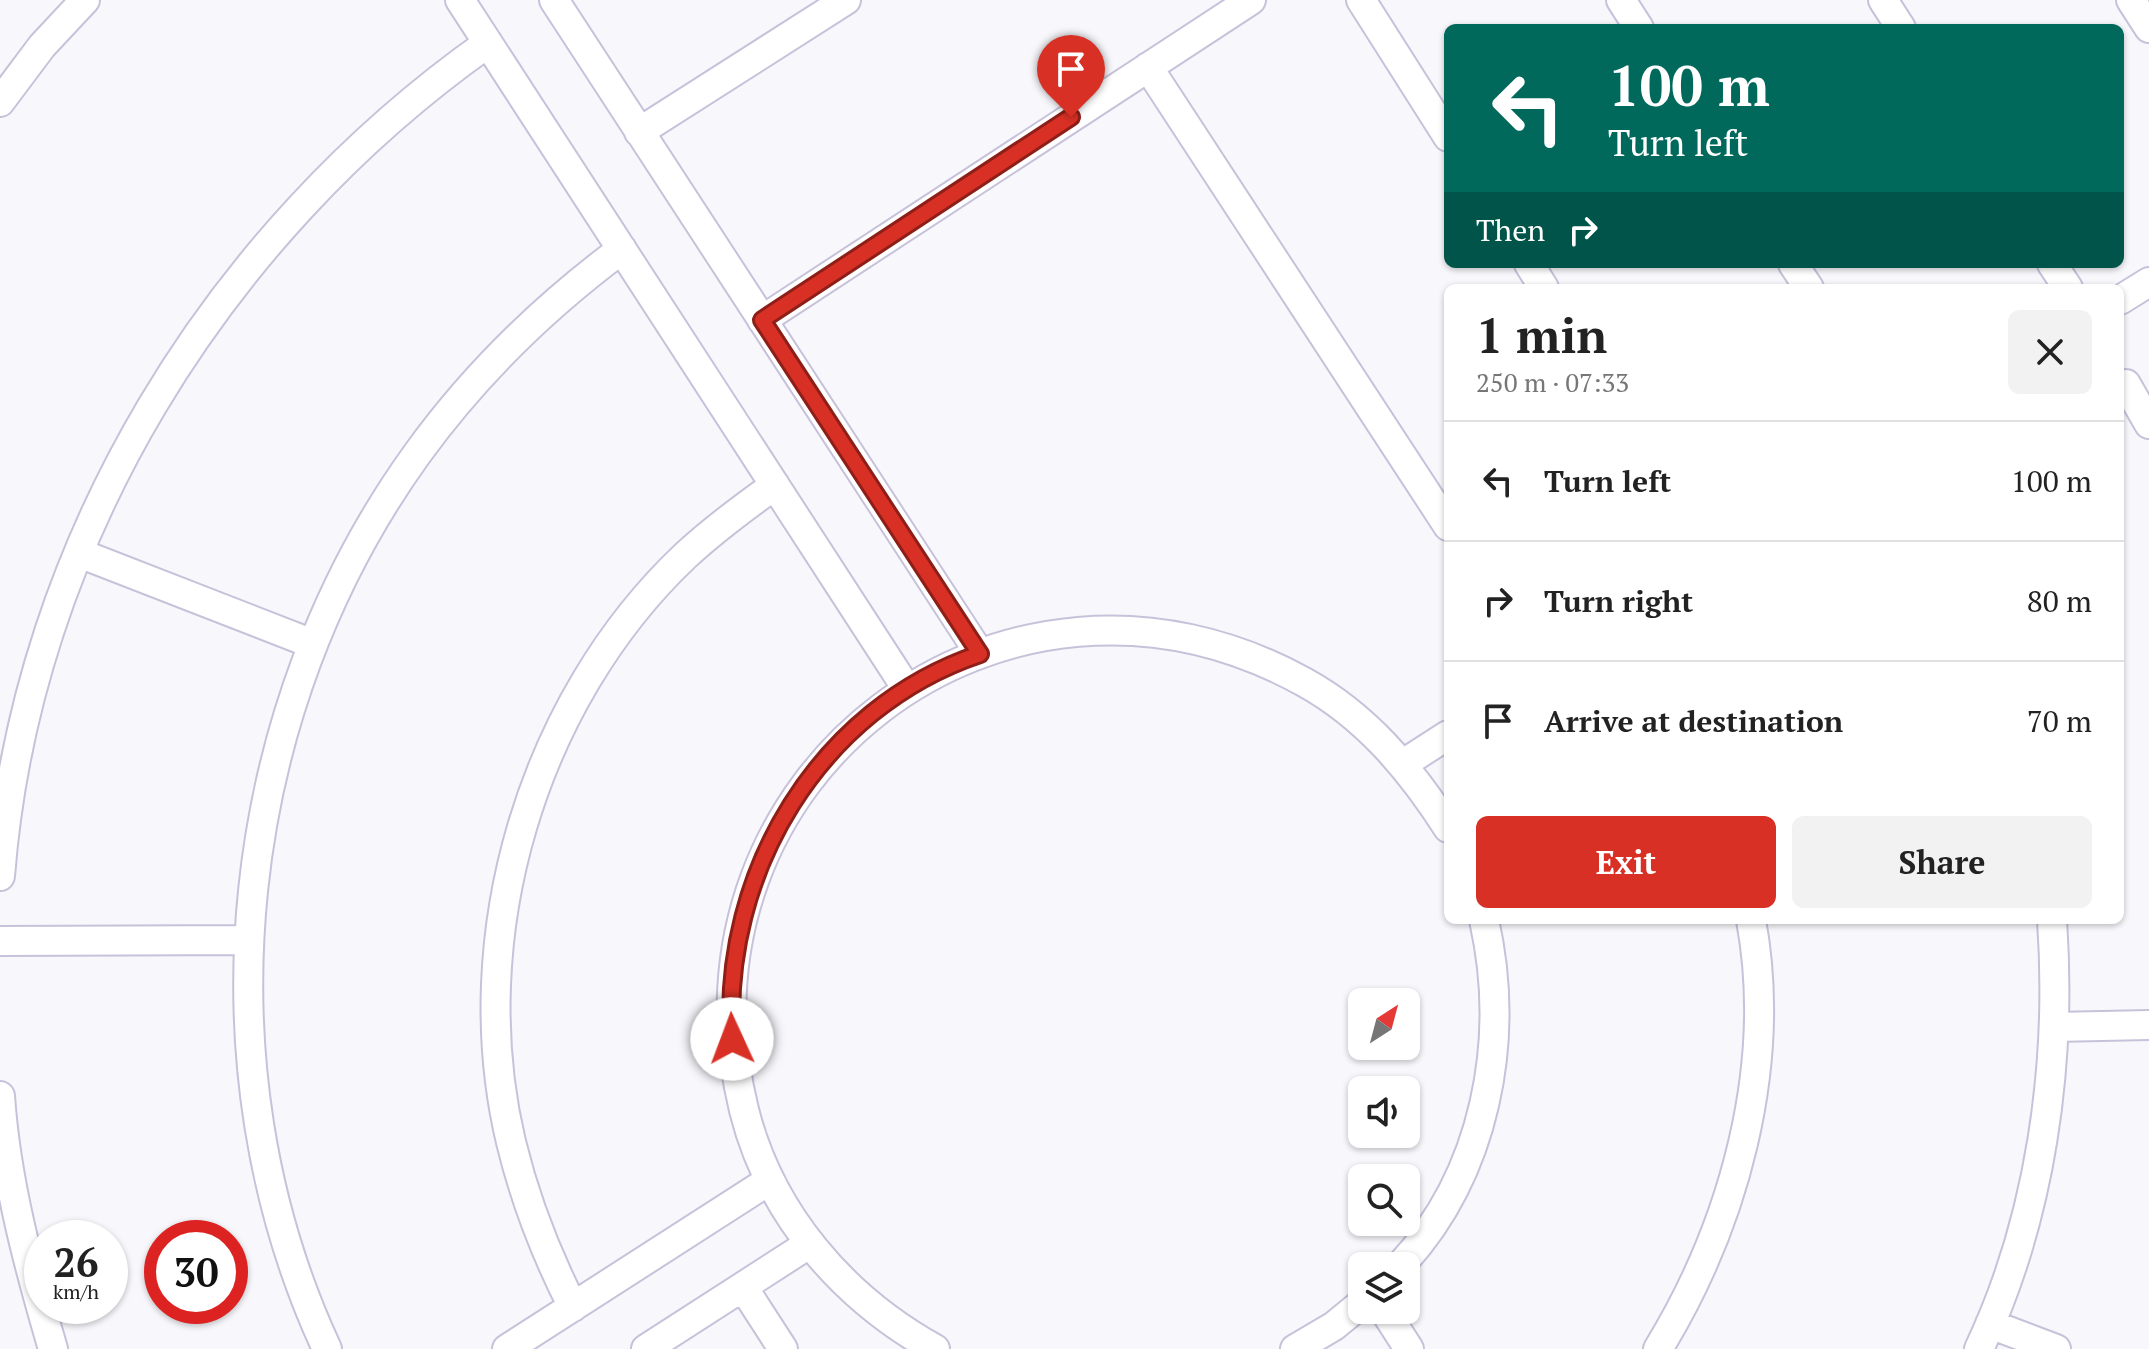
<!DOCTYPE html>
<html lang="en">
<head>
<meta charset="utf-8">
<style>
  body { margin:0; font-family:"PT Serif",serif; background:#f2f2f2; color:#222; height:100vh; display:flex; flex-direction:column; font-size:30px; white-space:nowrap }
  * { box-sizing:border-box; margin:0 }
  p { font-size:26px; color:#767676 }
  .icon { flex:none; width:44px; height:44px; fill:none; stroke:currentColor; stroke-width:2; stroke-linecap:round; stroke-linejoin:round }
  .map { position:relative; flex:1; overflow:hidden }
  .drawer { position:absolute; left:1444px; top:284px; width:680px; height:640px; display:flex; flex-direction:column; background:#fff; border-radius:12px; box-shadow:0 2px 6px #0004 }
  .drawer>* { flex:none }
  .top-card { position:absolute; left:1444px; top:24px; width:680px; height:244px; border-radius:12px; box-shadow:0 2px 6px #0004; background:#00695c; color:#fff; overflow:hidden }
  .needle { width:52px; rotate:36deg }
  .controls { position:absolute; left:1348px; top:988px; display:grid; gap:16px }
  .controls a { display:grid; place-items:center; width:72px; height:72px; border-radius:12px; background:#fff; box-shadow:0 2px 6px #0004; font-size:40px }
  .speed { position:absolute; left:24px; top:1220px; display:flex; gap:16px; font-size:40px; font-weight:700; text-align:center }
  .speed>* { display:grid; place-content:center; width:104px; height:104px; border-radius:50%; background:#fff; box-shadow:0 2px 6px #0004; line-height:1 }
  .speed small { font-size:20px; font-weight:400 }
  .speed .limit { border:12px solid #d22; background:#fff; color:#111 }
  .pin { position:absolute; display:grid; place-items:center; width:68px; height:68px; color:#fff; margin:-82px -34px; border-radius:50% 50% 50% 0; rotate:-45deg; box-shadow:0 0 8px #0007 }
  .pin .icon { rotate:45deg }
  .me { position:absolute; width:88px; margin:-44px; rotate:358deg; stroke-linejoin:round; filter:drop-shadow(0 0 6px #0008) }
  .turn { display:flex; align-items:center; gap:28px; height:168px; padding:0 32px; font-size:36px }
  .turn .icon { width:104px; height:104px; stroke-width:2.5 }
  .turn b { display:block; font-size:56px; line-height:68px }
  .then { display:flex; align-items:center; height:76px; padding:0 32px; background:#0003; gap:16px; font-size:30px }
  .round { display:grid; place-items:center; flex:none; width:84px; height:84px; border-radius:12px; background:#f2f2f2 }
  .headline { display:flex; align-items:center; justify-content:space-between; height:136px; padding:0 32px }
  h1 { font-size:48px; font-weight:800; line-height:60px }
  .button { display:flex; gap:16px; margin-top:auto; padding:16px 32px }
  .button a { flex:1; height:92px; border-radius:12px; background:#d93025; color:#fff; font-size:32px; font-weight:800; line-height:92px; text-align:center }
  .button a+a { background:#f2f2f2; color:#222 }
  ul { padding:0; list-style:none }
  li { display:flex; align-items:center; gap:24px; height:120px; padding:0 32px; border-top:2px solid #e0e0e0 }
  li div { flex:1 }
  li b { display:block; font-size:30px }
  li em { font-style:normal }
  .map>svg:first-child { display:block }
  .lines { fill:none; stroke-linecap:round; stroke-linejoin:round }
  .street-casing { stroke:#c7c2da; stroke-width:32 }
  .street { stroke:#fff; stroke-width:28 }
  .route-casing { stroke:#8d1f18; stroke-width:20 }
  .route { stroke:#d93025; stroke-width:14 }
</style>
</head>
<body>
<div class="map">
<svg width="2149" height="1349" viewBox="0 0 2149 1349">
  <rect width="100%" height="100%" fill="#f8f7fc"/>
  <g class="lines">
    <defs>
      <path id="street" d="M460,0L907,689
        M554,0L980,654
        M1361,0L1448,137
        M1621,0L1639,28
        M1883,0L1901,28
        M2131,0L2149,28
        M1148,67L1448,526
        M0,102L42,46L85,0
        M639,132L846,0
        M1529,264L1544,288
        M1793,264L1809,288
        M2052,264L2068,288
        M2120,300L2149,282
        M762,320L1251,0
        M2126,384L2149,424
        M79,553L313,644
        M1403,764L1448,735
        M0,876C26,542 217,234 488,43
        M0,941L249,940
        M2054,1027L2149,1025
        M0,1096C6,1183 29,1267 53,1349
        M1400,1266C1486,1174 1511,1040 1484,920
        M743,1287L783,1349
        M573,1307C546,1254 525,1200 511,1142C462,937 532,701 685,556C713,530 744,507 775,485
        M1384,1310L1409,1349
        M1990,1324L2056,1349
        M327,1349C194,1063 233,709 417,454C474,375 544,307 622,249
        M507,1349L770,1180
        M646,1349L809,1244
        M935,1349C843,1298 770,1214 744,1110C662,776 1004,516 1304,682C1366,716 1411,770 1448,828
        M1295,1349L1334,1326L1362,1303
        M1658,1349C1734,1225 1778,1066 1751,920
        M1979,1349C2041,1218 2062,1064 2052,920"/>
    </defs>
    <use href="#street" class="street-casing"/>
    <use href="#street" class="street"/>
  </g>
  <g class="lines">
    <defs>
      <path id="route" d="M732,1039C721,873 819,708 980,654L762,320L1071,117"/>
    </defs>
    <use href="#route" class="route-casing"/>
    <use href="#route" class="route"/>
  </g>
</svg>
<div class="controls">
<a><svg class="needle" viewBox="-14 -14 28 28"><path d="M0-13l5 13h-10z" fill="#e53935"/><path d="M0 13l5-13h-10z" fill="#767676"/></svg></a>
<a><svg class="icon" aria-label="sound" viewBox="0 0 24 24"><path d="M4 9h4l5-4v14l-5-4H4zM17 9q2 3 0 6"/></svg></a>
<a><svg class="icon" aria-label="search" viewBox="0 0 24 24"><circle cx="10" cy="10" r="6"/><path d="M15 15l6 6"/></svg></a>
<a><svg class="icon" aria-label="layers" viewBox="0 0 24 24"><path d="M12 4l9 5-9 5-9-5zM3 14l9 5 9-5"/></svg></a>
</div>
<div class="speed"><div>26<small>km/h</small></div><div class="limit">30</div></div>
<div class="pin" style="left:1071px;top:117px;background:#d93025"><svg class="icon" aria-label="arrive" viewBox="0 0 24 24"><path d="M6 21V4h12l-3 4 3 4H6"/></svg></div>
<svg class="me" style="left:732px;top:1039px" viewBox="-20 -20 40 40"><circle r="19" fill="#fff"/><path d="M0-13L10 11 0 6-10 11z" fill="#d93025"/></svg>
<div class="top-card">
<div class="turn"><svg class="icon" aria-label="left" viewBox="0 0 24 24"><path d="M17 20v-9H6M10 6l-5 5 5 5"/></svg><div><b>100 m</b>Turn left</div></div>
<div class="then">Then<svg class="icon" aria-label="right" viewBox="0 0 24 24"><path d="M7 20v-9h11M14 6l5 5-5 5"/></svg></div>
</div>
<section class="drawer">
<div class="headline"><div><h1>1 min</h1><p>250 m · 07:33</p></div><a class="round"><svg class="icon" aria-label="close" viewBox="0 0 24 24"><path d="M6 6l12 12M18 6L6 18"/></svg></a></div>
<ul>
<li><svg class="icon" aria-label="left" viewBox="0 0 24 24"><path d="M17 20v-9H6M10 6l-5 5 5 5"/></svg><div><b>Turn left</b></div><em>100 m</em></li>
<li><svg class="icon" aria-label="right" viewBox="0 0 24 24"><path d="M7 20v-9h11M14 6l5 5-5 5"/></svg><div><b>Turn right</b></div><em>80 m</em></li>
<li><svg class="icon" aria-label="arrive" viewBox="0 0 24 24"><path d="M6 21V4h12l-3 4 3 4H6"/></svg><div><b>Arrive at destination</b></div><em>70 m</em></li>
</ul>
<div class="button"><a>Exit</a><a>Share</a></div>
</section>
</div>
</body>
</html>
